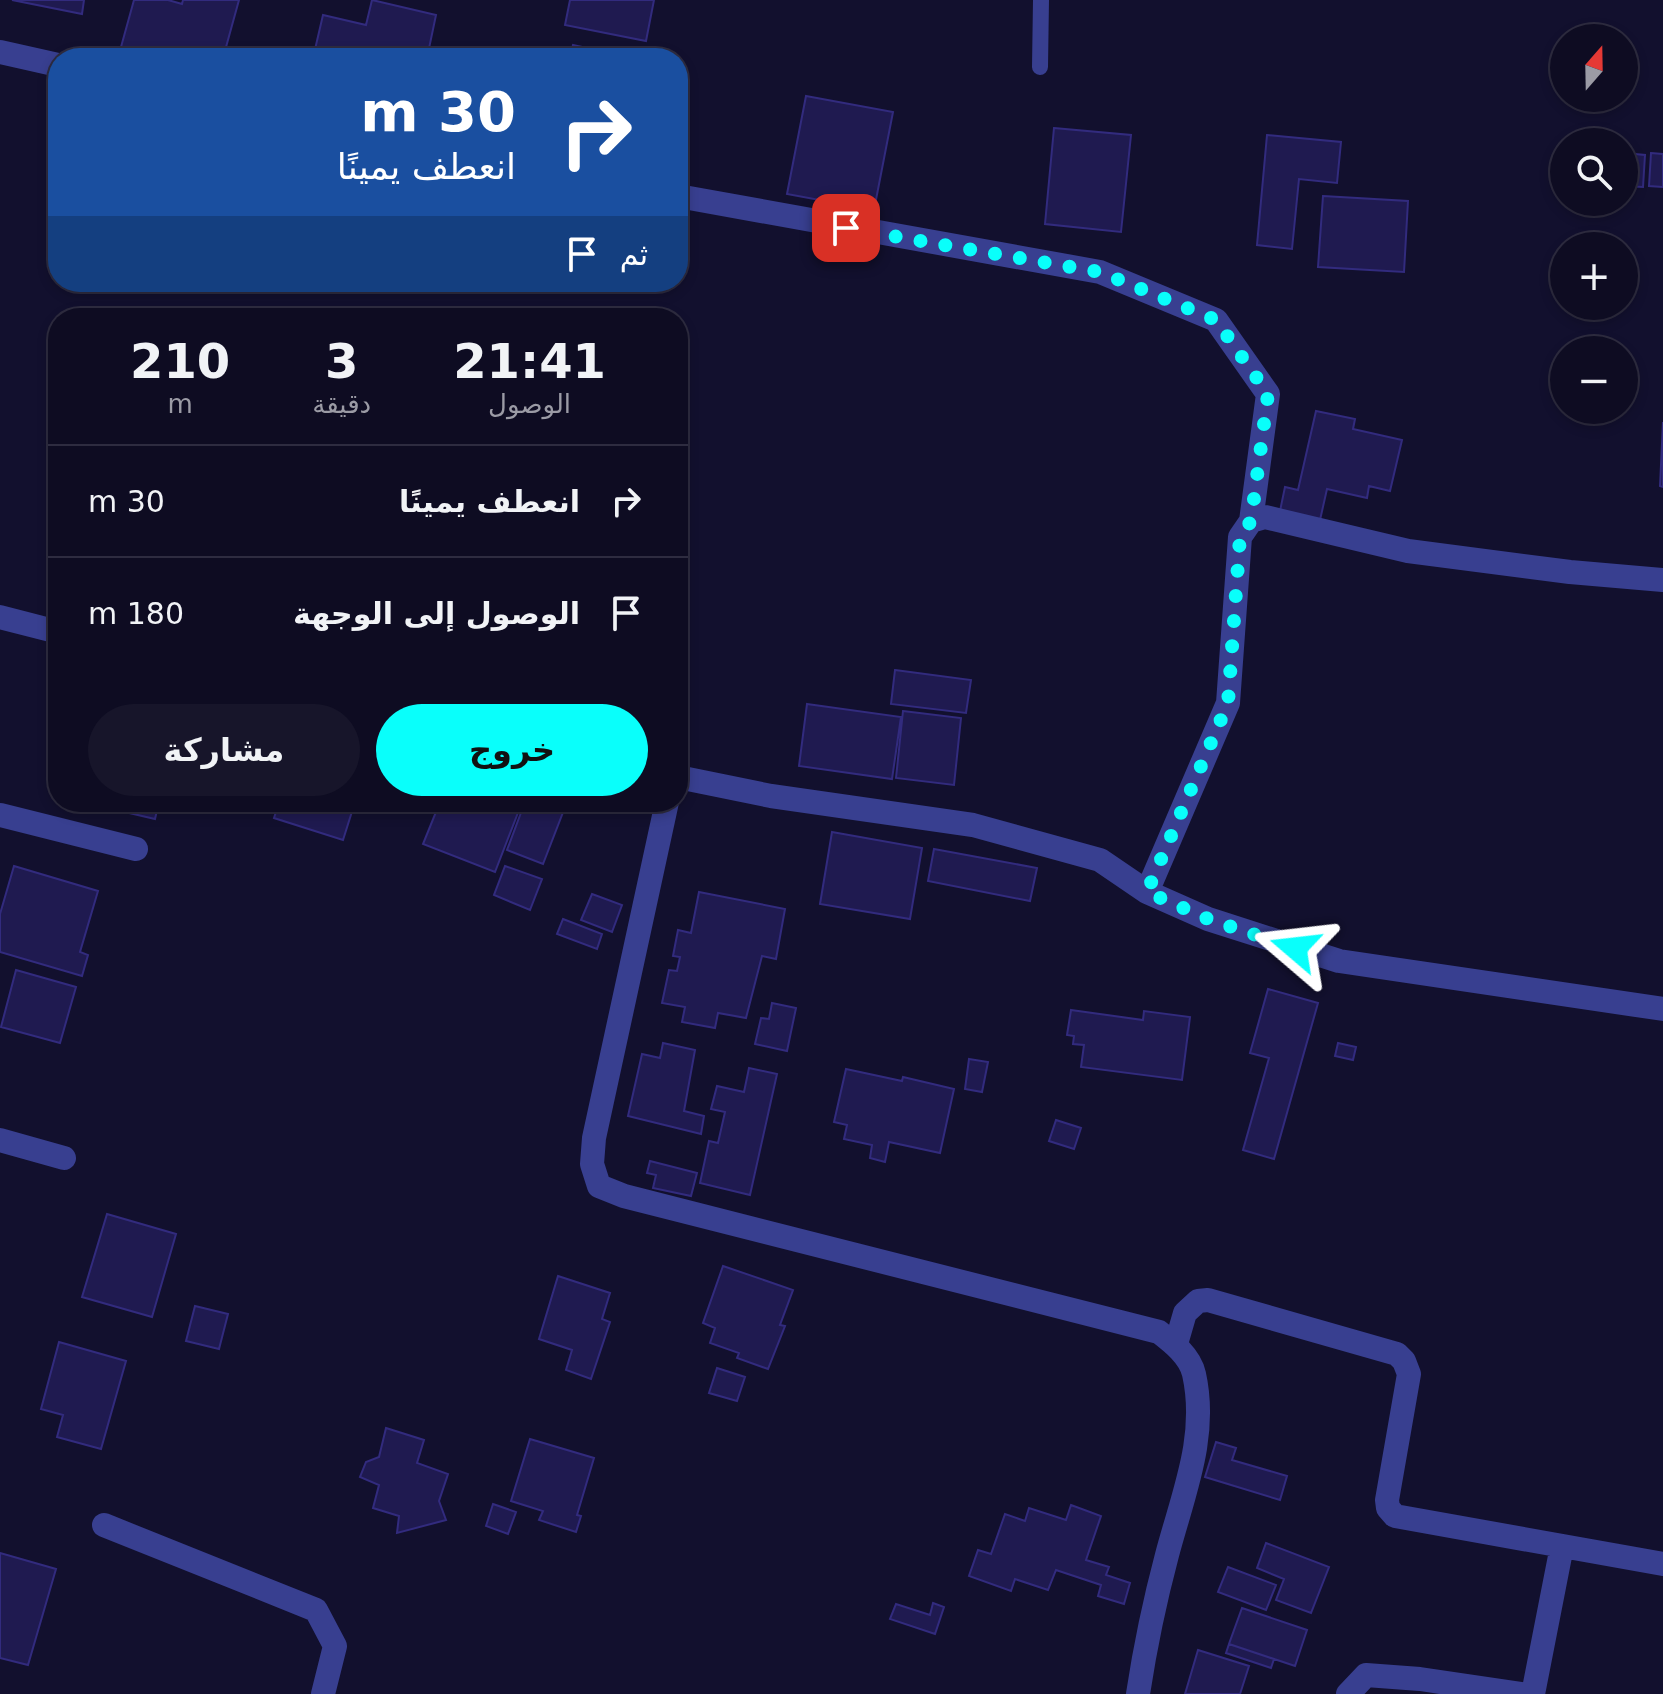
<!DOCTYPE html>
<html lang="ar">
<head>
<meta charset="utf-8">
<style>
  body { margin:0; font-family:"DejaVu Sans",Vazirmatn,sans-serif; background:#17152a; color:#f1f3f6; direction:rtl; height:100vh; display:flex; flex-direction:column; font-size:30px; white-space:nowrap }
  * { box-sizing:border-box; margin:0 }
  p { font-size:26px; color:#9b9ba5 }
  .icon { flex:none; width:44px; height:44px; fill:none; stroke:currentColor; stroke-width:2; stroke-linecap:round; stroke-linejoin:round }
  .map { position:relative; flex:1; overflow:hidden; direction:ltr }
  .sheet { position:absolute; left:48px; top:308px; width:640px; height:504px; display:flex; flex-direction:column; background:#0e0c22; border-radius:32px; box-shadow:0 4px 12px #0003,0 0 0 2px #2e2c40; direction:rtl }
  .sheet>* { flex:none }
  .guide { position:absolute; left:48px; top:48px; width:640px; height:244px; border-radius:32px; box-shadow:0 4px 12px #0003,0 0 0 2px #2e2c40; direction:rtl; background:#1a4fa0; color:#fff; overflow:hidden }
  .needle { width:52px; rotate:20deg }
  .buttons { position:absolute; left:1550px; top:24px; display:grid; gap:16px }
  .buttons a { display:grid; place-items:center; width:88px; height:88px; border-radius:50%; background:#0e0c22; box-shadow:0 4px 12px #0003,0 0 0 2px #2e2c40; font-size:40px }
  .pin { position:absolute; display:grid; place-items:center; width:68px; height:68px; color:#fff; margin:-34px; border-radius:16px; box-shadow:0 4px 12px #0006 }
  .me { position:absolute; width:88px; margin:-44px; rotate:287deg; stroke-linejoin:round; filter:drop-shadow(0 0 6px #0008) }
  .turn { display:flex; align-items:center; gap:28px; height:168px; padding:0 40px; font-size:36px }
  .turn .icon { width:104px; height:104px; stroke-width:2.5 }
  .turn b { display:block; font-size:56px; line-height:68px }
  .then { display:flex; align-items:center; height:76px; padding:0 40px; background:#0003; gap:16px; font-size:30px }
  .eta { display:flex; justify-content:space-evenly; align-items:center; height:136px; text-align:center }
  .eta b { font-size:48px; font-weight:800; line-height:56px }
  .action { display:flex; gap:16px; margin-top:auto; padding:16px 40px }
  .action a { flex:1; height:92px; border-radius:48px; background:#09fffb; color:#111; font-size:32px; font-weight:800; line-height:92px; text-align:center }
  .action a+a { background:#17152a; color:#f1f3f6 }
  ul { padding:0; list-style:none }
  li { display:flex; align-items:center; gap:24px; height:112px; padding:0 40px; border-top:2px solid #2e2c40 }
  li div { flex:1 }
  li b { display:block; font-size:30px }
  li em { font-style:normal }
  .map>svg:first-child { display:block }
  .building { fill:#1f1a50; stroke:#322b7e; stroke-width:2 }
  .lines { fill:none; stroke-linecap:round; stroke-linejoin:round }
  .lane { stroke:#383f90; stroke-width:16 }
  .street { stroke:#383f90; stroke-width:24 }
  .route { stroke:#09fffb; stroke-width:14; stroke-dasharray:0 25.2 }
</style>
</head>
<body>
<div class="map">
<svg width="1663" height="1694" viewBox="0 0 1663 1694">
  <rect width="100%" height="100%" fill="#12102e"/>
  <path class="building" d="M12,0H84L82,14Z
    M134,0H168L182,4L183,0H239L223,58H161L121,47Z
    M372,0L436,15L427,58H313L323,15L366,25Z
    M570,0H654L646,41L565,25Z
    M573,45L633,58H570Z
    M806,96L893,112L874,210L787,194Z
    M1054,128L1131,135L1121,232L1045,224Z
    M1267,135L1341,142L1337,183L1299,179L1292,249L1257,245Z
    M1624,153L1645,155L1643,187L1624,186Z
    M1651,153L1663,154V187L1649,186Z
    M1323,196L1408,201L1404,272L1318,267Z
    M1316,411L1355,419L1353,429L1402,440L1390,491L1369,486L1367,498L1327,489L1320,520L1280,511L1285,487L1298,490Z
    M1663,422V487L1660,486Z
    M895,670L971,680L966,713L891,704Z
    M807,704L901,717L892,779L799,766Z
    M903,711L961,718L954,785L896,778Z
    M96,802H159L155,819L95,805Z
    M279,802H355L343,840L274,818Z
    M440,802H499L519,810L495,872L423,844Z
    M525,802H567L543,864L507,850Z
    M832,832L922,848L910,919L820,904Z
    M934,849L1037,868L1030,901L928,881Z
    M14,866L98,891L80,952L88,955L82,976L0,952V914Z
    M505,866L542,879L530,910L494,895Z
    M699,892L785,909L776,959L762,956L746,1018L718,1013L715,1028L682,1022L685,1007L662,1003L669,970L677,971L680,957L673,956L678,930L691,933Z
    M592,894L622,905L612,932L581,920Z
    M563,919L602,934L597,949L557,934Z
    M16,970L76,987L60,1043L1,1027Z
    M1268,989L1318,1003L1274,1159L1243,1150L1269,1058L1250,1053Z
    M772,1003L796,1008L787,1051L755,1044L761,1018L769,1019Z
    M1071,1010L1143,1020L1144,1011L1190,1017L1182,1080L1081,1067L1084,1045L1073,1044L1074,1036L1067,1035Z
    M663,1043L695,1050L684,1111L704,1116L701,1134L628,1116L642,1054L660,1058Z
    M1338,1043L1356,1047L1353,1060L1335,1056Z
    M969,1059L988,1062L982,1092L965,1089Z
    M749,1068L777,1074L750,1195L700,1183L709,1141L718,1143L725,1112L711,1109L717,1086L744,1092Z
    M846,1069L902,1081L903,1077L954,1089L940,1153L889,1142L885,1162L870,1158L872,1145L844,1139L847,1125L834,1122Z
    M1056,1120L1081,1128L1074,1149L1049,1141Z
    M650,1161L697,1173L691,1196L653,1188L656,1175L647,1173Z
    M107,1214L176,1234L152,1317L82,1297Z
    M723,1266L793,1290L780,1325L785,1326L768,1369L737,1358L739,1353L710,1343L715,1328L703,1323Z
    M558,1276L610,1293L602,1319L610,1322L591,1379L566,1370L572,1350L539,1339Z
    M195,1306L228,1314L219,1349L186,1341Z
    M59,1342L126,1361L101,1449L57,1437L63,1415L41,1409Z
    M717,1368L745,1377L737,1401L709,1393Z
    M386,1428L424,1440L417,1463L448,1474L439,1501L446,1520L397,1533L399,1516L373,1508L379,1485L360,1477L366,1462L379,1457Z
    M530,1439L594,1458L577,1515L581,1516L576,1532L539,1520L543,1511L511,1501Z
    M1216,1442L1236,1448L1232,1460L1287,1476L1280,1500L1205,1477Z
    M493,1504L516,1512L508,1534L486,1526Z
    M1071,1505L1101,1516L1086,1560L1109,1567L1106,1575L1130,1583L1124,1604L1098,1596L1101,1585L1056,1570L1048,1590L1015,1579L1011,1591L969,1576L978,1550L991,1554L1005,1514L1025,1521L1029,1508L1066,1520Z
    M1266,1543L1329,1567L1311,1613L1276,1600L1284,1579L1257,1568Z
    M0,1553L56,1569L28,1665L0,1658Z
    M1228,1567L1276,1585L1266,1610L1218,1592Z
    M933,1603L944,1607L935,1634L890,1619L896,1604L930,1615Z
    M1242,1608L1307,1630L1295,1666L1229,1644Z
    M1229,1644L1274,1659L1271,1668L1226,1653Z
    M1198,1650L1249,1666L1240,1694H1185Z"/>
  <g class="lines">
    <path class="lane" d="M1040,67L1041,0"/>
    <path class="street" d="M0,52L58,65
      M678,196L1100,272L1216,320L1268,394L1251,521
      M0,617L58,632
      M678,777L771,796L973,825L1100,860L1147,892L1208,919L1339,961L1663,1009
      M667,802L594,1138L592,1164L599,1186L624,1196L1159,1332C1172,1342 1190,1356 1194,1374C1208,1437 1183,1494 1167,1555C1155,1600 1145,1648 1138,1694
      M0,815L136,849
      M1147,892L1228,703L1240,537L1251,521L1265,517L1408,551L1570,572L1663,580
      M0,1140L64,1158
      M1176,1344L1185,1313L1198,1301L1208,1300L1397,1354L1404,1361L1409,1374L1387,1500L1388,1508L1395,1516L1663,1564
      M104,1525L316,1610L335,1646L323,1694
      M1348,1694L1366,1675L1420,1679L1522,1694
      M1533,1694L1562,1546"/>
  </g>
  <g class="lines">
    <path class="route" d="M846,228L1100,272L1216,320L1268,394L1251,521L1240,537L1228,703L1147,892L1208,919L1295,948"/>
  </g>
</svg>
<div class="buttons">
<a><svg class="needle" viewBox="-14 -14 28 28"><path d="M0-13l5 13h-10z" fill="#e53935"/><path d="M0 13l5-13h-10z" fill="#9b9ba5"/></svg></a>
<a><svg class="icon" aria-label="search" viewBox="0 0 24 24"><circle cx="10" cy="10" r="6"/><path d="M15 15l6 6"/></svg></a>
<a>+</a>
<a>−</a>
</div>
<div class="pin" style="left:846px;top:228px;background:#d93025"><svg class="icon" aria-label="arrive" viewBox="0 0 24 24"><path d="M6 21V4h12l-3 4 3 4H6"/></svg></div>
<svg class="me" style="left:1295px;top:948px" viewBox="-20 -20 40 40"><path d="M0-17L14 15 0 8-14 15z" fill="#09fffb" stroke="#fff" stroke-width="4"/></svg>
<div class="guide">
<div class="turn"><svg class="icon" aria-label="right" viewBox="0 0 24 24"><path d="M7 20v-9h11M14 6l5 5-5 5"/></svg><div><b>30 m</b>انعطف يمينًا</div></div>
<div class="then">ثم<svg class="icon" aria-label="arrive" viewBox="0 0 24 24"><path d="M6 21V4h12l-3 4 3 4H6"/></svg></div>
</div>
<section class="sheet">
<div class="eta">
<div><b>21:41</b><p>الوصول</p></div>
<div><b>3</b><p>دقيقة</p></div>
<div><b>210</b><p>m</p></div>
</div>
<ul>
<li><svg class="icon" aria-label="right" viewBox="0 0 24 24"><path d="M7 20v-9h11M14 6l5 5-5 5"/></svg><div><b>انعطف يمينًا</b></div><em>30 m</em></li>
<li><svg class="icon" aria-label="arrive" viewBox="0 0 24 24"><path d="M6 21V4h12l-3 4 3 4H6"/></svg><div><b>الوصول إلى الوجهة</b></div><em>180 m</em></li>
</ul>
<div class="action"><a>خروج</a><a>مشاركة</a></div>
</section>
</div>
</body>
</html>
